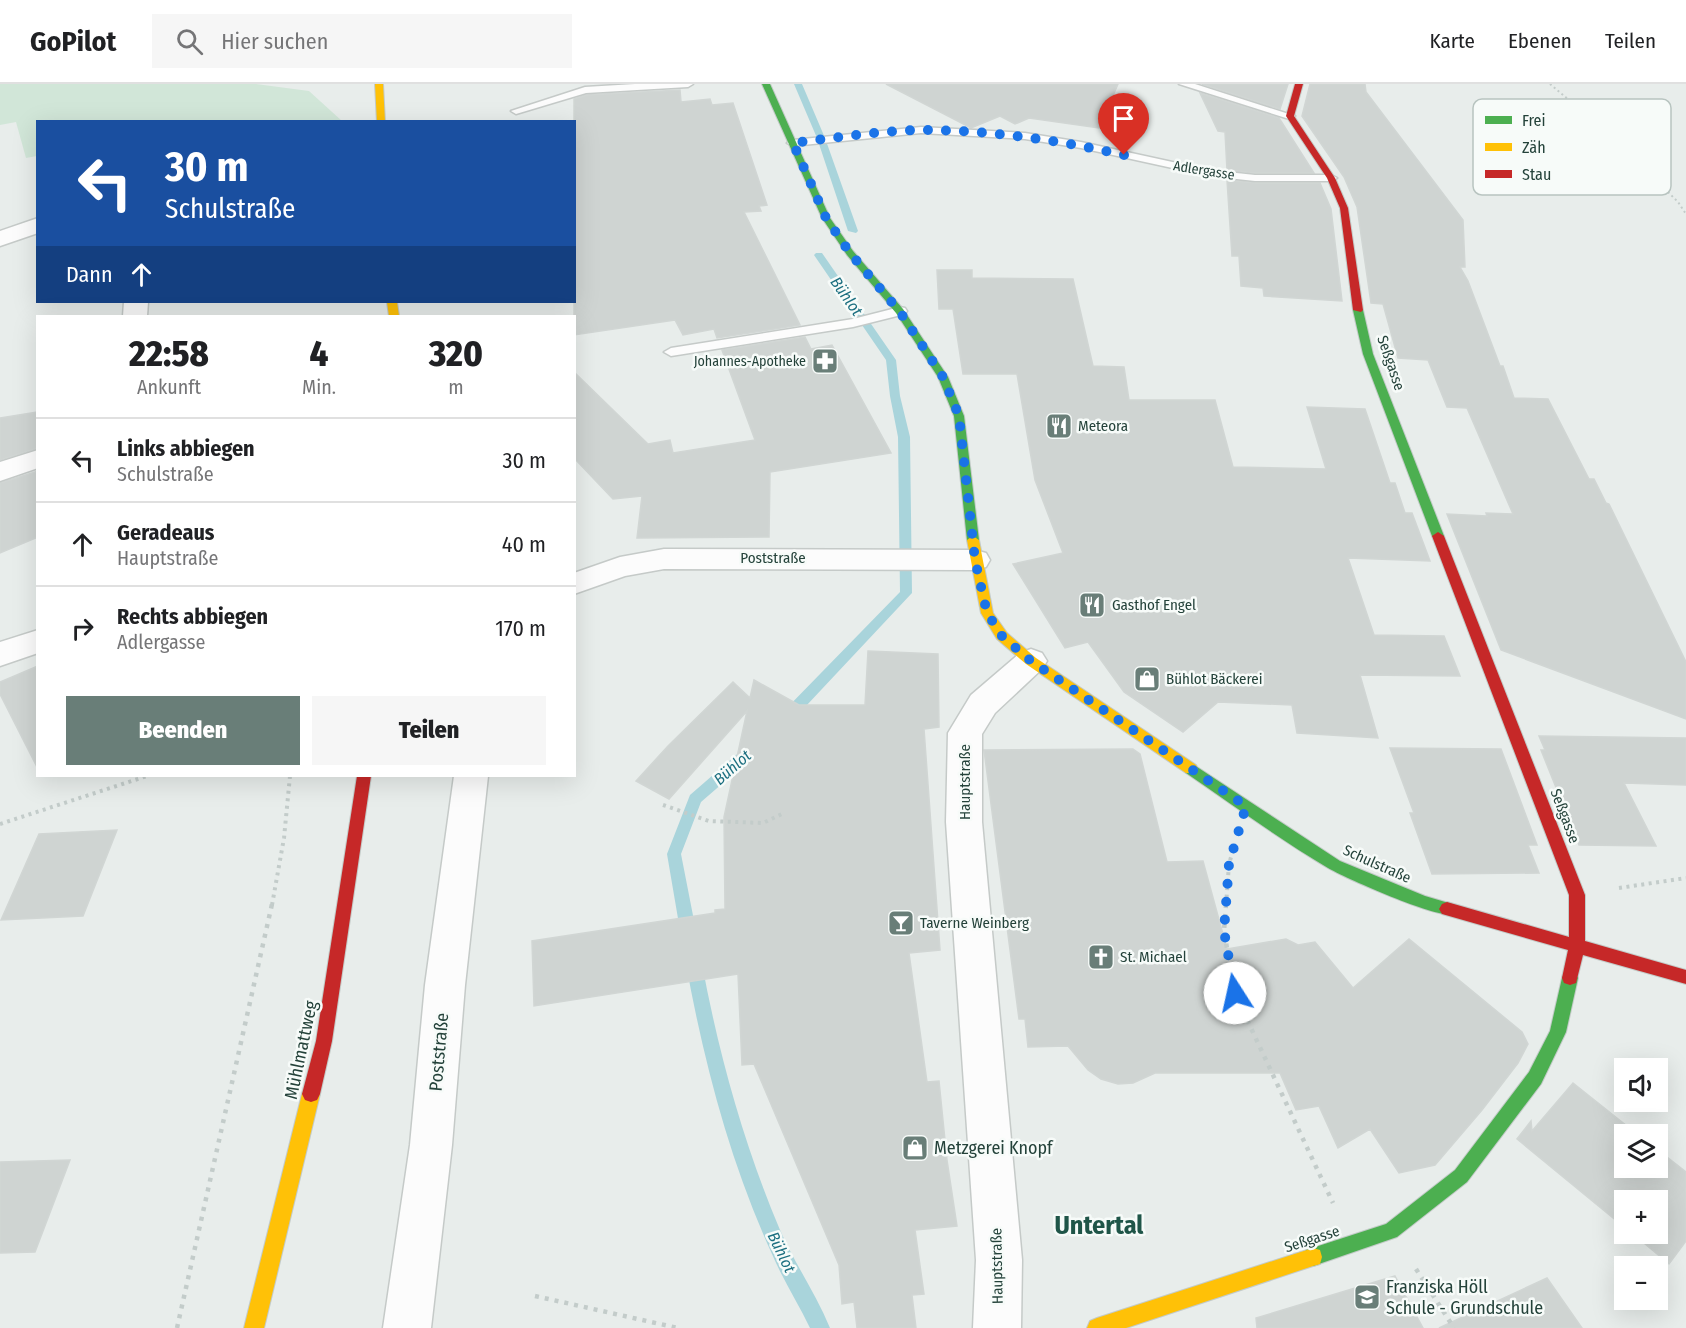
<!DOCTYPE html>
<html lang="de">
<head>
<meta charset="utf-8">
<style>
  body { margin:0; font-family:"Fira Sans Condensed",sans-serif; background:#f6f6f6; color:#202124; height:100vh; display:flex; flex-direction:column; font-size:22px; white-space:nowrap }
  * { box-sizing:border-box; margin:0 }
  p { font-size:20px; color:#757577 }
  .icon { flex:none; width:33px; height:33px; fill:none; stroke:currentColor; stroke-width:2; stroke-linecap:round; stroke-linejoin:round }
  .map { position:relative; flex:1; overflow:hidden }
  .sheet { position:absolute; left:36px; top:231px; width:540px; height:462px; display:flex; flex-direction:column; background:#fff; border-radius:0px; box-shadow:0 6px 24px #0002 }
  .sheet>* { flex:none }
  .guide { position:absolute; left:36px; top:36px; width:540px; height:183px; border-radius:0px; box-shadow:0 6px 24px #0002; background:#1a4fa0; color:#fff; overflow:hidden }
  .tools { position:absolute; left:1614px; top:974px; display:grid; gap:12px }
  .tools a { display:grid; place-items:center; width:54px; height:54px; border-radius:0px; background:#fff; box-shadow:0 6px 24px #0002; font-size:30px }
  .pin { position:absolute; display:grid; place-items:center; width:51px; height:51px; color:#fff; margin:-62px -26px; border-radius:50% 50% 50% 0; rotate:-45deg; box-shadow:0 0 6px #0007 }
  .pin .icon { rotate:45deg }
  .me { position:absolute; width:66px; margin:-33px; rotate:350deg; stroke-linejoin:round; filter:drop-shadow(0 0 4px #0008) }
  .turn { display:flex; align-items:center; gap:21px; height:126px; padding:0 30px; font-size:27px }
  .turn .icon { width:78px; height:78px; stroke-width:2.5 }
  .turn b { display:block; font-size:42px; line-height:51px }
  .then { display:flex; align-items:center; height:57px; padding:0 30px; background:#0003; gap:12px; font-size:22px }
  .eta { display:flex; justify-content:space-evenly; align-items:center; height:102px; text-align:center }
  .eta b { font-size:36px; font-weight:800; line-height:42px }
  .button { display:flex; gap:12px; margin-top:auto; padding:12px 30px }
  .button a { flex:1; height:69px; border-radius:0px; background:#697e78; color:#fff; font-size:24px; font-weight:800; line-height:69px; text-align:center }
  .button a+a { background:#f6f6f6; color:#202124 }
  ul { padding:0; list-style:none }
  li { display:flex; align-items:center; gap:18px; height:84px; padding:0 30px; border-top:2px solid #e0e0e0 }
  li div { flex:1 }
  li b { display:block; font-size:22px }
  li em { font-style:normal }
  header { display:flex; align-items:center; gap:36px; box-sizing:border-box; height:84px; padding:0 30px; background:#fff; border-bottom:2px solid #e0e0e0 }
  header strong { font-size:28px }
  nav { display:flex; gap:33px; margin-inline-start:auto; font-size:21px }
  .search { width:420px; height:54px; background:#f6f6f6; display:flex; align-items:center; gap:15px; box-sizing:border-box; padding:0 21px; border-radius:0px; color:#757577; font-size:22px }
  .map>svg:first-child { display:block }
  .green { fill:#d1e6d8 }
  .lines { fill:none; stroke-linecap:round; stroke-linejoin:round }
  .stream { fill:#a9d4db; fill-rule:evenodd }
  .building { fill:#cfd4d2; stroke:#d1d6d4; stroke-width:1.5 }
  .lane-casing { stroke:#c5cac8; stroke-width:3 }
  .street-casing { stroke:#c5cac8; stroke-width:3 }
  .fast-casing { stroke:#c3cbc8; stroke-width:2 }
  .slow-casing { stroke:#c3cbc8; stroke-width:2 }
  .jam-casing { stroke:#c3cbc8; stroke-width:2 }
  .path-far2 { stroke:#c3ccca; stroke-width:2; stroke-dasharray:2 3; stroke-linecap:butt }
  .path-far1 { stroke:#c3ccca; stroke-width:4; stroke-dasharray:3 4.5; stroke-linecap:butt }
  .path { stroke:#c3ccca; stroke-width:4.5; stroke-dasharray:4 6; stroke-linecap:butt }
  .lane { fill:#fcfcfc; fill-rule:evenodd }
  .street { fill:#fcfcfc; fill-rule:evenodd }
  .fast { fill:#4caf50; fill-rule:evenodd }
  .slow { fill:#ffc107; fill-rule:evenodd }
  .jam { fill:#c62828; fill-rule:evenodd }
  .route { stroke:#1a73e8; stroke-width:10; stroke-dasharray:0 18 }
  .labels { text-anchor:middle; stroke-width:5; stroke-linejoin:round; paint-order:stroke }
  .far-street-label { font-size:14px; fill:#24423a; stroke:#f7fbf9 }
  .far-poi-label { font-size:14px; fill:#24423a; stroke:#f7fbf9; text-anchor:end }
  .street-label { font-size:15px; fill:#24423a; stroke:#f7fbf9 }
  .poi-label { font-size:15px; fill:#24423a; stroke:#f7fbf9; text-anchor:start }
  .water-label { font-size:16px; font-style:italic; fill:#1c6f80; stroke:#f7fbf9 }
  .near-street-label { font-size:18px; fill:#24423a; stroke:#f7fbf9 }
  .near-poi-label { font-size:18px; fill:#24423a; stroke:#f7fbf9; text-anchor:start }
  .near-district-label { font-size:26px; font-weight:bold; fill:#1f5548; stroke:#f7fbf9 }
  .key { fill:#f7fbf9; stroke:#b8c4c0; stroke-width:1.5 }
  .key-label { font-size:16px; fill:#24423a }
</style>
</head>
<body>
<header>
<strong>GoPilot</strong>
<div class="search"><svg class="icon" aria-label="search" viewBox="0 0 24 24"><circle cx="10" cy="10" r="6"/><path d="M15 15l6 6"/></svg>Hier suchen</div>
<nav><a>Karte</a><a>Ebenen</a><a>Teilen</a></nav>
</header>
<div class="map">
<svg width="1686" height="1244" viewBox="0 0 1686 1244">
  <rect width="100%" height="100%" fill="#e8edeb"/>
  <path class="green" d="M0,0H256L309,7L342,37L38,38L37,72L26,74L16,38L0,41Z"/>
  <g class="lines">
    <path class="stream" d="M794,0H802L825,54L858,147L856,149L848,147L817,54Z
      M816,169H822L896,276L900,312L910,353L912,509L791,638H781L779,634L781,630L900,508L898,353L890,312L886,276L814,171Z
      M748,664L753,665L755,669L753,673L701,718L681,770L697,852L695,857L689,859L683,857L681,852L667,770L690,711L743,665Z
      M694,873L700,875L702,880C719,971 744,1061 780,1146C795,1180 816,1210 830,1244H810C798,1219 783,1196 772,1170C730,1078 704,979 686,880L688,875Z"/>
  </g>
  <path class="building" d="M886,0H1118L1099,44L1029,34L1015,40L1000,32L971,44Z
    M1202,0H1288L1280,25Z
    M1310,0H1365L1366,8L1463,136L1465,183H1460L1468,197L1500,282H1503L1514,314L1548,315L1589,395H1594L1606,419L1609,420L1686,578V635L1501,566L1447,430L1487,432L1486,429L1513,430L1467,324L1447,323L1428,276L1398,274L1383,220L1371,219L1357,123L1344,93L1302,32Z
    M680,6L681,18L710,15L712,21L733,19L767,121L759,122L761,127L744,128L800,241L717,254L714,245L683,251L675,236L574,251V15L586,11Z
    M1200,9L1279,34L1314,89H1255L1227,86L1225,48L1218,47Z
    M1227,96L1255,99H1320L1331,125L1342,217L1264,212L1263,204L1241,202L1239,172H1232Z
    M937,186H972V194L1073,195L1093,282L1124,283L1129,316H1215L1233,383L1326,385L1307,323L1365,325L1390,399H1395L1405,429H1412L1430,477L1348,474L1374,551L1444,552L1460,592L1360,591L1378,654L1297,649L1292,621L1218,618L1183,648L1124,608L1088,558L1065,564L1013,480L1063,469L1035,396L1017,290H963L953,225H939Z
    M805,253L811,265L832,261L891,369L770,388L769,453L637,454L642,412L613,415L574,374V288L648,360L670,356L673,369L755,356L722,266Z
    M38,328V364L0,376V334Z
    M38,387V453L0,469V399Z
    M868,567L938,570L939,643L924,645L940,866L909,869L927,998L939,997L947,1076L957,1142L915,1146L924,1210L912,1211L916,1244H857L854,1218L842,1220L839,1181L754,980L742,981L738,890L534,922L532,857L715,829V826L725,825L724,733L747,627L669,715L636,697L668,662L733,598L750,614L754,596L799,621H865Z
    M38,582V685L0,610V598Z
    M1539,652L1686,654V701L1624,699L1656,762L1579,761L1541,666H1545Z
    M1390,664L1501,665L1537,761H1528L1539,789L1432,790L1410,729H1414Z
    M1133,665L1140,670L1167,778L1203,777L1227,865L1286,855L1298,861L1315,858L1353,904L1409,855L1522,948L1528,960L1518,979L1482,1026L1435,1081L1399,1089L1370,1045L1338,1064L1319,1022L1296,1026L1280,989H1155L1133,999L1118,1000L1101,995L1088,986L1068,962L1028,963L1025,935H1019L984,666Z
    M117,746L83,832L1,836L39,750Z
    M1573,999L1637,1050H1624V1083H1658V1066L1686,1088V1157L1669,1180L1632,1149H1658V1116H1624V1143L1517,1055L1531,1037L1532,1047Z
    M70,1076L35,1168L0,1169V1078Z
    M1395,1192L1423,1244H1257L1256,1234Z
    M1547,1194L1582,1244H1439Z"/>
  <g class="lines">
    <defs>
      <path id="lane" d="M635,0H693L688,3L586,9L516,30L511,27L585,3Z
        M1179,0H1195L1295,32L1290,35L1286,34Z
        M921,43L1025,49L1081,58L1209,86L1255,91H1331L1337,94L1331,97H1255L1209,92L1081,64L1025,55L921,49L793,62L787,59L793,56Z
        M900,223L905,224L907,227L905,230L853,243L671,272L664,268L671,264L853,235Z"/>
      <path id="street" d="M38,134V149L0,162V147Z
        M124,218H148L147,232H123Z
        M38,366V384L0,397V378Z
        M664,465L975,466L986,469L990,476L986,483L975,486L664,485L625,492L574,510V489L620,473Z
        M38,546V569L0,582V558Z
        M1031,565L1042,569L1047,577L1042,585L995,629L982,650V738L1022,1176L1021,1244H973L976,1176L946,738L948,649L971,611L1020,569Z
        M454,692H488L465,901L452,1061L431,1244H383L410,1061L425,901Z"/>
      <path id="fast" d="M762,0H770L830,134L853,167L903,225L948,293L964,332L979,456L977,459H969L967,456L954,332L938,293L896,229L847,171L822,134Z
        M1358,223L1363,226L1373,270L1444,452L1442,455L1438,456L1432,452L1363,270L1353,226Z
        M1191,679L1340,777L1425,812L1452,820L1455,825L1452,830C1438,835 1345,794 1328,784C1279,755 1233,721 1186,689L1184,685L1186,681Z
        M1570,887L1576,889L1578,894L1566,948L1541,1000L1467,1098L1397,1153L1313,1182L1306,1180L1304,1173L1306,1166L1386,1140L1455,1086L1529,988L1550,947L1562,894L1564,889Z"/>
      <path id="slow" d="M375,0H383L385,38H377Z
        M387,218H397L399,232H389Z
        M973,452L979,456L993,529L1007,549L1036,574L1196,681L1198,685L1196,689H1186L1026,580L997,555L981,529L967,456Z
        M311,1002L317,1004L320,1010L264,1244H244L302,1010L305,1004Z
        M1313,1164L1320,1166L1322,1173L1320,1180L1313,1182L1126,1244H1087L1090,1237L1097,1234Z"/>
      <path id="jam" d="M1295,0H1303L1294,32L1335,94L1348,124L1363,226L1361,228L1353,226L1340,124L1327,94L1286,32Z
        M1438,448L1444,452L1585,811V857L1686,886V900L1583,871L1576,899L1570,901L1564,899L1562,894L1568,866L1442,830L1439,825L1442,820L1447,818L1569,853V811L1432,452Z
        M357,692H371L332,957L320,1010L317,1016L311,1018L305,1016L302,1010L316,957Z"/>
    </defs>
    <use href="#lane" class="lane-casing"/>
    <use href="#street" class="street-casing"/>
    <use href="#fast" class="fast-casing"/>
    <use href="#slow" class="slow-casing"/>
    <use href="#jam" class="jam-casing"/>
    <path class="path-far2" d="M1550,0L1613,53L1678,118L1686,130"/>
    <path class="path-far1" d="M663,721L709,737L763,739L784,729
      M0,740L147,692
      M1619,804L1686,794
      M272,821L284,754L290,692
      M1226,821L1229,780L1234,763"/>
    <path class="path" d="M1226,820L1224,847L1235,910L1333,1119
      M1416,1185L1454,1244
      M535,1212L678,1244
      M177,1244L272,820"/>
    <use href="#lane" class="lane"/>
    <use href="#street" class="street"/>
    <use href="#fast" class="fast"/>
    <use href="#slow" class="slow"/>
    <use href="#jam" class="jam"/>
  </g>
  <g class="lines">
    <path class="route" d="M1124,71C1057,56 989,46 920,46C878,47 835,54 793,59L826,134L850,169L900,228L943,293L959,332L975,476L987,529L1002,552L1031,577L1246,722L1229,780L1224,847L1235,909"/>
  </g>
  <defs>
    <symbol id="pharmacy-square" viewBox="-11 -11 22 22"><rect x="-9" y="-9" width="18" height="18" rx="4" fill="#697e78" stroke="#f7fbf9"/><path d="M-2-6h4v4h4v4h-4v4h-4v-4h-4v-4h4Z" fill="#fff"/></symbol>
    <symbol id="restaurant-square" viewBox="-11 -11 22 22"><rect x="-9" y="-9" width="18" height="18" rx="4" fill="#697e78" stroke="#f7fbf9"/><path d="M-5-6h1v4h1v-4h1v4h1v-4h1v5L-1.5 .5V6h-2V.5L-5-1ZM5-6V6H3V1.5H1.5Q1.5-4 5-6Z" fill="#fff"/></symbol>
    <symbol id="shop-square" viewBox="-11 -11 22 22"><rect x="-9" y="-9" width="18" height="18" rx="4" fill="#697e78" stroke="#f7fbf9"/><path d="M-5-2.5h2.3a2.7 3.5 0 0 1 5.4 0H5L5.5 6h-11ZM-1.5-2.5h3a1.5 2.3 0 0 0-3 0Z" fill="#fff"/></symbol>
    <symbol id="bar-square" viewBox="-11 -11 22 22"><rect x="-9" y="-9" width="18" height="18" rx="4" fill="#697e78" stroke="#f7fbf9"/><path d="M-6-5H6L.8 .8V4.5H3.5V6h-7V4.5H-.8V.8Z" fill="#fff"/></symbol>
    <symbol id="church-square" viewBox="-11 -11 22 22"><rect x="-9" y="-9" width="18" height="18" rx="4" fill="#697e78" stroke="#f7fbf9"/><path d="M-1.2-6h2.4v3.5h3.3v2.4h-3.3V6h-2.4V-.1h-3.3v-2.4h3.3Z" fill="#fff"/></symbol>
    <symbol id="school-square" viewBox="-11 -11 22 22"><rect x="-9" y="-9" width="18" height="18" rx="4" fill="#697e78" stroke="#f7fbf9"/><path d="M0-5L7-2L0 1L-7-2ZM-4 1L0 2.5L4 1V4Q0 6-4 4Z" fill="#fff"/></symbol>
  </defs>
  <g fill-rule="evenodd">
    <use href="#pharmacy-square" x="810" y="262" width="30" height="30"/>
    <use href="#restaurant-square" x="1044" y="327" width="30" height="30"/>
    <use href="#restaurant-square" x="1077" y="506" width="30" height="30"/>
    <use href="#shop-square" x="1132" y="580" width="30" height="30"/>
    <use href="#bar-square" x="886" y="824" width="30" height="30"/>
    <use href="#church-square" x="1086" y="858" width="30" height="30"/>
    <use href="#shop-square" x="900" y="1049" width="30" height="30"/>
    <use href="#school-square" x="1352" y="1198" width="30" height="30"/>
  </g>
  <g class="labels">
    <g class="far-street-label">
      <text transform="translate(1204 86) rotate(9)" y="5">Adlergasse</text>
    </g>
    <g class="far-poi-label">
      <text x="806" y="282">Johannes-Apotheke</text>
    </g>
    <g class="street-label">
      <text transform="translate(1391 279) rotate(71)" y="5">Seßgasse</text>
      <text x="773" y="479">Poststraße</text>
      <text transform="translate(965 698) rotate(-90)" y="5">Hauptstraße</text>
      <text transform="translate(1565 732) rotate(69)" y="5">Seßgasse</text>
      <text transform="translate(1377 780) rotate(24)" y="5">Schulstraße</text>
      <text transform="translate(1312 1155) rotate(-18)" y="5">Seßgasse</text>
      <text transform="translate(997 1182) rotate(-91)" y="5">Hauptstraße</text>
    </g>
    <g class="poi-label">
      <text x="1078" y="347">Meteora</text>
      <text x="1112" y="526">Gasthof Engel</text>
      <text x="1166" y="600">Bühlot Bäckerei</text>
      <text x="920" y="844">Taverne Weinberg</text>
      <text x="1120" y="878">St. Michael</text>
    </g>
    <g class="water-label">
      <text transform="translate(847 212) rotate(55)" y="6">Bühlot</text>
      <text transform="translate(732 683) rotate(-41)" y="6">Bühlot</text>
      <text transform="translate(782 1168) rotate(64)" y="6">Bühlot</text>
    </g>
    <g class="near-street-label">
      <text transform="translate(301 966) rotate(-78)" y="6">Mühlmattweg</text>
      <text transform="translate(439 968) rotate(-85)" y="6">Poststraße</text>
    </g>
    <g class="near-poi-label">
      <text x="934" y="1070">Metzgerei Knopf</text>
      <text x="1386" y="1209">Franziska Höll<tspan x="1386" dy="21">Schule - Grundschule</tspan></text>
    </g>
    <g class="near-district-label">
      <text x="1099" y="1150">Untertal</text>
    </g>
  </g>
  <rect x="1473" y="15" width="198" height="96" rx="9" class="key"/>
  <rect x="1485" y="32" width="27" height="8" fill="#4caf50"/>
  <rect x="1485" y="59" width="27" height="8" fill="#ffc107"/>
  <rect x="1485" y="86" width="27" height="8" fill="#c62828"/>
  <g class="key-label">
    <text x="1522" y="42">Frei</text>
    <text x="1522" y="69">Zäh</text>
    <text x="1522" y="96">Stau</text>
  </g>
</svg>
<div class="tools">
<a><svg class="icon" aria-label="sound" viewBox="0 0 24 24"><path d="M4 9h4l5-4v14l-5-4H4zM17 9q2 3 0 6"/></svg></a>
<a><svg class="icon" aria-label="layers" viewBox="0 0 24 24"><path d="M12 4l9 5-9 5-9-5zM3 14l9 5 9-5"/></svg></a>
<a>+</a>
<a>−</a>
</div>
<div class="pin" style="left:1124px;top:71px;background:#d93025"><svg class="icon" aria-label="arrive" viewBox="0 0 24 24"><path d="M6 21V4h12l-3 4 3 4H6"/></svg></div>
<svg class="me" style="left:1235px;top:909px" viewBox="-20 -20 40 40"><circle r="19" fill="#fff"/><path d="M0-13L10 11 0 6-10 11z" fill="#1a73e8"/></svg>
<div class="guide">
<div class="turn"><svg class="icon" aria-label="left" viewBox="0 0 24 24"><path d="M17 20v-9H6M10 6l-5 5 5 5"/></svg><div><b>30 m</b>Schulstraße</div></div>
<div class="then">Dann<svg class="icon" aria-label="ahead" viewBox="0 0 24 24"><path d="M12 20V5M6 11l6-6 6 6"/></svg></div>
</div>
<section class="sheet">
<div class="eta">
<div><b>22:58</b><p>Ankunft</p></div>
<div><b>4</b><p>Min.</p></div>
<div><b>320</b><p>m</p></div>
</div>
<ul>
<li><svg class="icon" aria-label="left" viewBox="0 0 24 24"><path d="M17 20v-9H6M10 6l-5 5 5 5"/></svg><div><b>Links abbiegen</b><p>Schulstraße</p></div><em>30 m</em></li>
<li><svg class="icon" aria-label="ahead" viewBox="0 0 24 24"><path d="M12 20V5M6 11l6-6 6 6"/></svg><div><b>Geradeaus</b><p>Hauptstraße</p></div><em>40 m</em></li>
<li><svg class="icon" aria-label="right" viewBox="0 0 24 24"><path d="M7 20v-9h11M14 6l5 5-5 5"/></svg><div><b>Rechts abbiegen</b><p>Adlergasse</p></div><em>170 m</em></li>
</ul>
<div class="button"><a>Beenden</a><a>Teilen</a></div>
</section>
</div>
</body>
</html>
